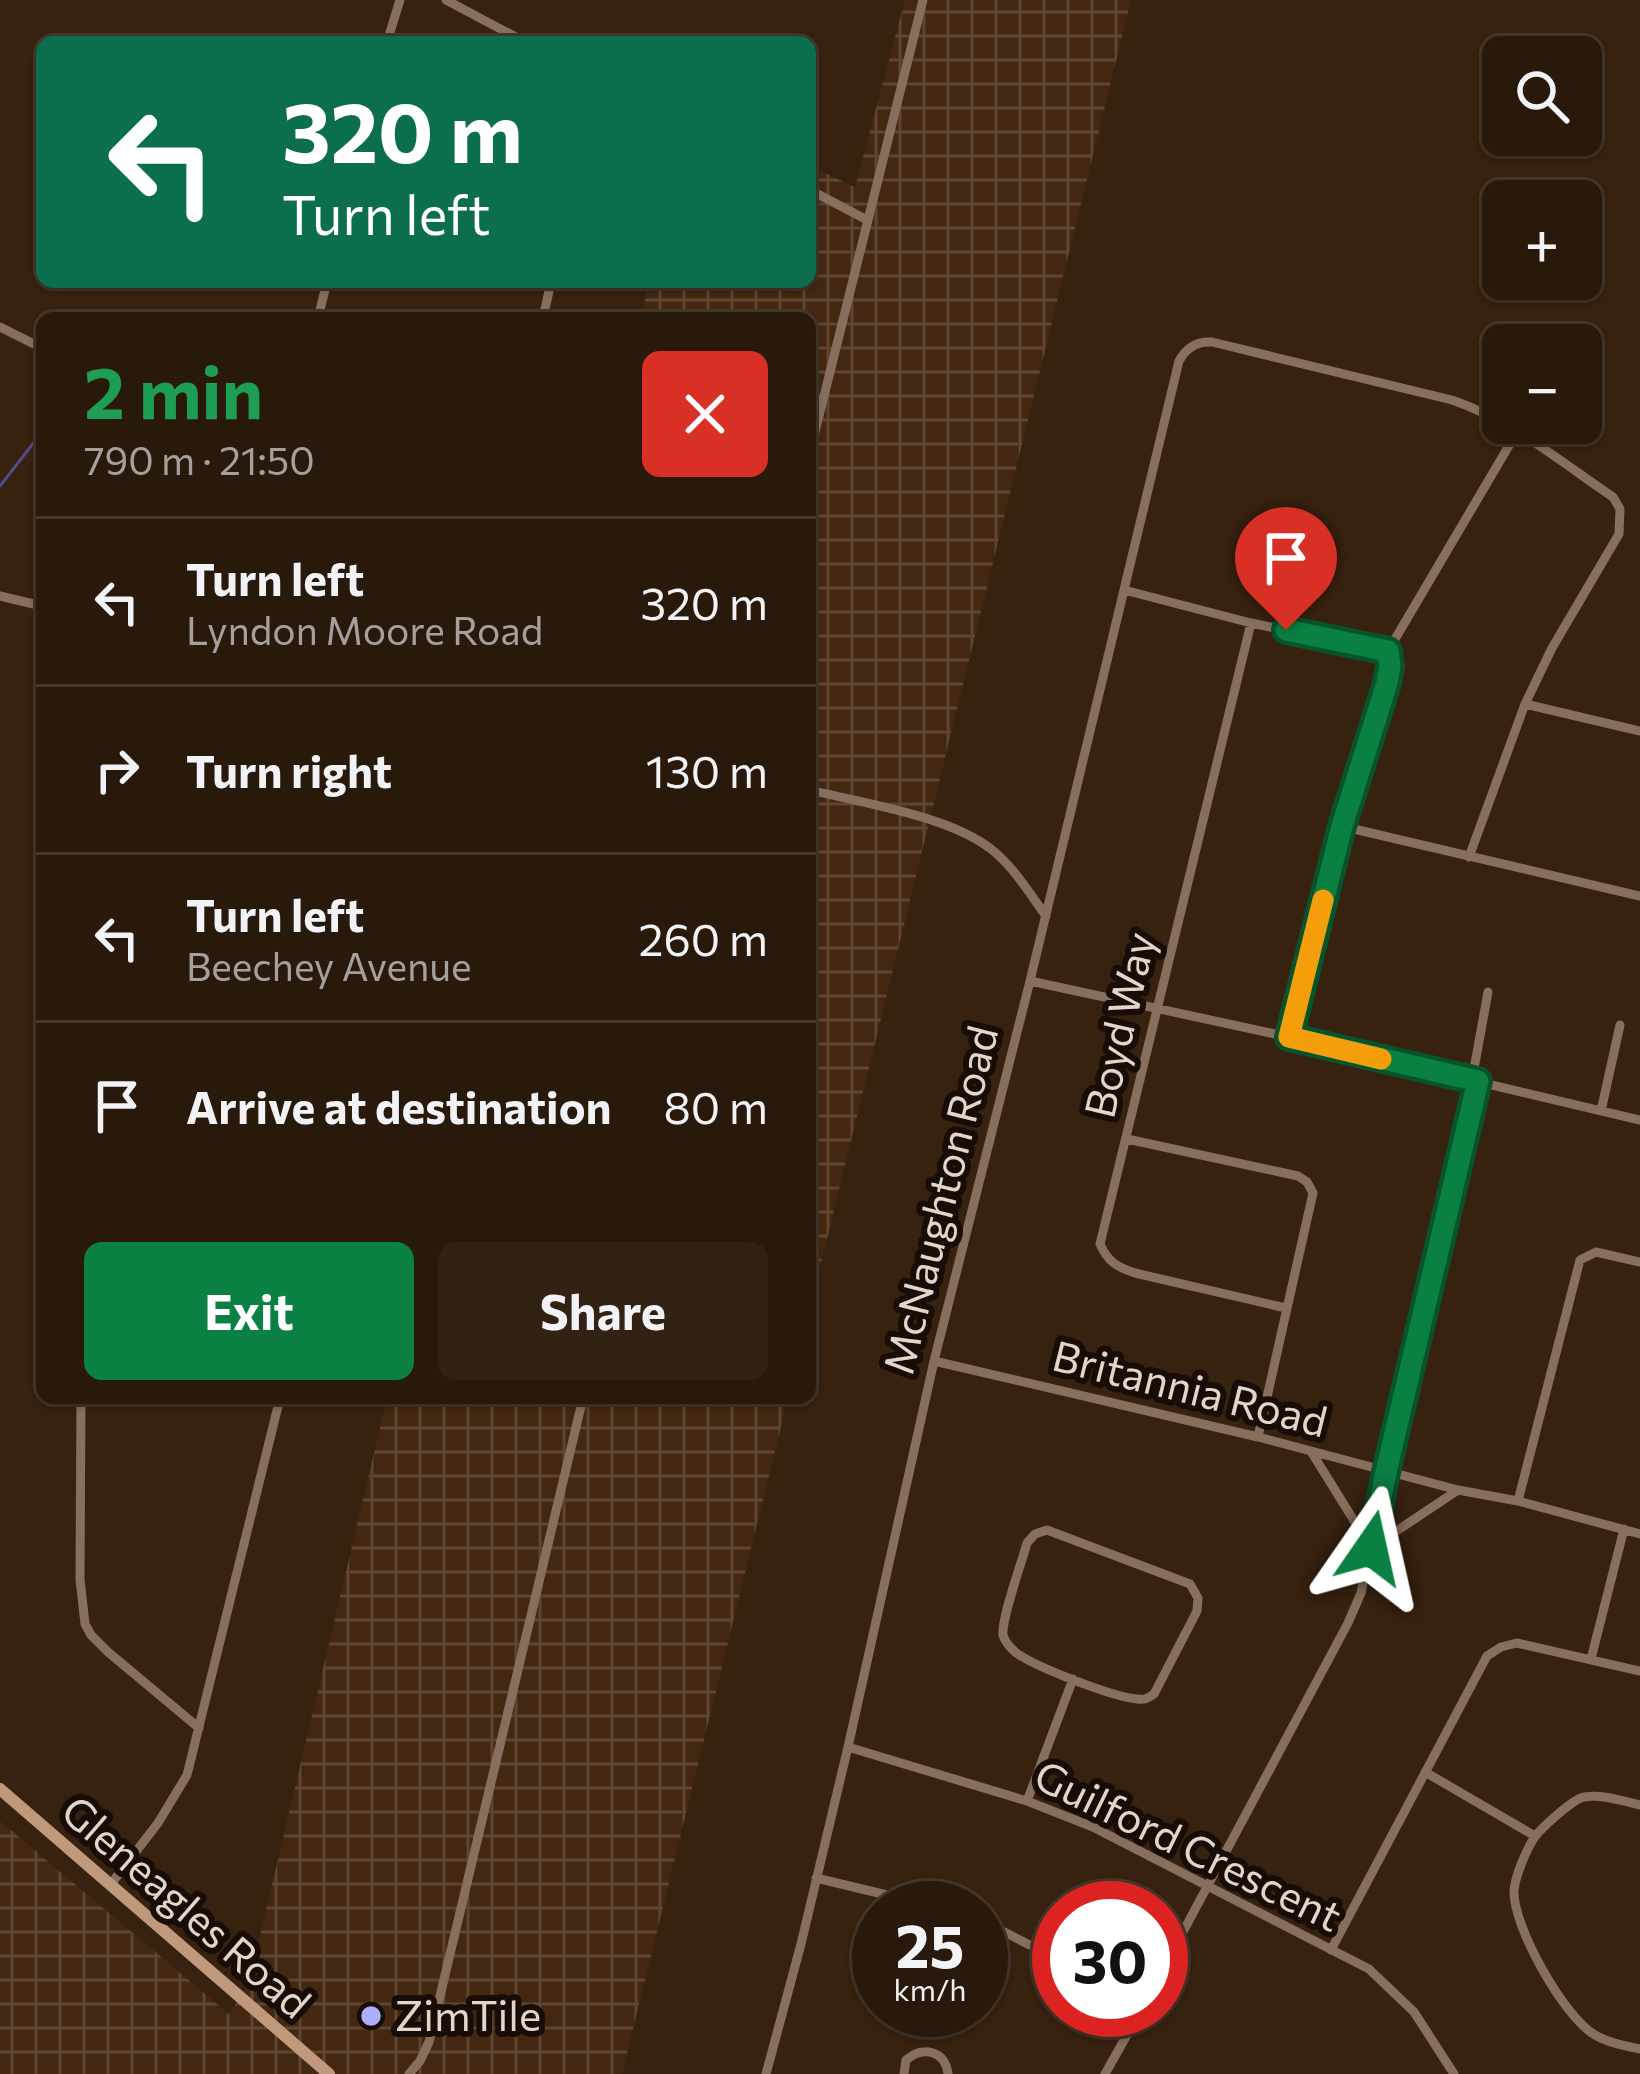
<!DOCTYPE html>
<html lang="en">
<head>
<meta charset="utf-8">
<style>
  body { margin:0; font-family:Commissioner,sans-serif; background:#312214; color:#f1f3f6; height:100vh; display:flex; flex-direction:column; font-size:45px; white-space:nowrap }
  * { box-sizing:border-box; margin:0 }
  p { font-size:39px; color:#a5a09d }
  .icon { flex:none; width:66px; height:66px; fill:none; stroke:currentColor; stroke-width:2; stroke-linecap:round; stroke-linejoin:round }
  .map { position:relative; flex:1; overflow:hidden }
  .details { position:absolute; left:36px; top:312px; width:780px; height:1092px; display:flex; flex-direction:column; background:#29190b; border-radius:18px; box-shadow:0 3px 9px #0004,0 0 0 3px #45382c }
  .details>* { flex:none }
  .guide { position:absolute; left:36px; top:36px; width:780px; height:252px; border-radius:18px; box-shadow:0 3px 9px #0004,0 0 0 3px #45382c; background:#0b6e4f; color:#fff; overflow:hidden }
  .buttons { position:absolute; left:1482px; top:36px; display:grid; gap:24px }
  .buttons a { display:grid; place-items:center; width:120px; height:120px; border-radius:18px; background:#29190b; box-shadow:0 3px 9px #0004,0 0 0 3px #45382c; font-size:60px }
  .speed { position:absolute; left:852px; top:1881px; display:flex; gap:24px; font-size:60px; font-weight:700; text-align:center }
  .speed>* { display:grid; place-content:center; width:156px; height:156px; border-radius:50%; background:#29190b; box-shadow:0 3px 9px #0004,0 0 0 3px #45382c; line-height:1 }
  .speed small { font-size:30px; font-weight:400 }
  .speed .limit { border:18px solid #d22; background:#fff; color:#111 }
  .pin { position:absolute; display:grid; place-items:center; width:102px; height:102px; color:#fff; margin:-123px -51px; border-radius:50% 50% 50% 0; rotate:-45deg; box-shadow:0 0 12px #0007 }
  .pin .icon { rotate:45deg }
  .me { position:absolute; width:132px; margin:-66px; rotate:11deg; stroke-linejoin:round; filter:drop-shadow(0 0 9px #0008) }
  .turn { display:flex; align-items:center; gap:42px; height:252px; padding:0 48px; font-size:54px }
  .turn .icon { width:156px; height:156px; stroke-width:2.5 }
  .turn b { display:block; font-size:84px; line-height:102px }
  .round { display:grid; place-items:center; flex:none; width:126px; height:126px; border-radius:18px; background:#312214 }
  .overview { display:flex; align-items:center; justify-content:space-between; height:204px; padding:0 48px }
  h1 { font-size:72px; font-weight:700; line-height:90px; color:#1e9e55 }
  .button { display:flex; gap:24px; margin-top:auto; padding:24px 48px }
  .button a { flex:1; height:138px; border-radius:18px; background:#0b8043; color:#fff; font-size:48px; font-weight:700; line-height:138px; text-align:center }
  .button a+a { background:#312214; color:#f1f3f6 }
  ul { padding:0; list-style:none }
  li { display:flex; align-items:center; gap:36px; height:168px; padding:0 48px; border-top:3px solid #45382c }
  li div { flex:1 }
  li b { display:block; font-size:45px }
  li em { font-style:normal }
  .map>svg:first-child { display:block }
  .industrial { fill:url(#industrial-grid) }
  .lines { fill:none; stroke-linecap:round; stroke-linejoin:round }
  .stream { stroke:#4e4b85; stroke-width:3 }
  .street { stroke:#886f5d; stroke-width:9 }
  .secondary { stroke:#c0987b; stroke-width:12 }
  .route-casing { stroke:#07532c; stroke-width:30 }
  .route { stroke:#0b8043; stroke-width:21 }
  .slow { stroke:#f59e0b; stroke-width:21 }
  .poi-dot { fill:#afaefa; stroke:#170d06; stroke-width:4.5 }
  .labels { text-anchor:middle; stroke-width:12; stroke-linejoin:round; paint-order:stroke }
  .street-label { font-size:42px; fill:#e4d5ca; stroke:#170d06 }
  .poi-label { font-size:42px; fill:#e4d5ca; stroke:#170d06; text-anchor:start }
</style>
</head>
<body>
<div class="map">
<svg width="1640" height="2074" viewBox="0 0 1640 2074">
  <defs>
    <pattern id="industrial-grid" width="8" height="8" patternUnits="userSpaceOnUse" patternTransform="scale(3)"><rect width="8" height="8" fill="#432710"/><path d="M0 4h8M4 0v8" fill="none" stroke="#5e4531"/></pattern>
  </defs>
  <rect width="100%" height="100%" fill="#37210f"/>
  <path class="industrial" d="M905,0H1131L810,1308V318H641L649,282H810V166L855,187Z
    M387,1398H788L622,2074H0V1821L229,2014L249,1982Z"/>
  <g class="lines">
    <path class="stream" d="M0,486L42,432"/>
    <path class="street" d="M446,0L525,42
      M387,42L400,0
      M810,190L867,220
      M318,318L327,282
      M543,318L551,282
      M0,327L42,348
      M810,452L923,0
      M1124,590L1251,623L1388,651
      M0,596L42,606
      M1251,623L1100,1244C1108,1262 1117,1267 1135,1273L1286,1308
      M1525,704L1640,731
      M810,790C863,803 949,816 991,849C1014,867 1029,893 1046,916
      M1341,826L1640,896
      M1030,981L1289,1037L1640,1120
      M1289,1037L1341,826L1387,684L1390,666L1388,651L1517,432
      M1472,1080L1488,992
      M1601,1111L1620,1025
      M1127,1139L1298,1176L1307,1182L1313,1193L1258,1437
      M934,1361L1258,1437L1458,1490L1518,1501L1640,1534
      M81,1398L80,1579L85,1624L91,1635L108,1652L199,1728
      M1312,1453L1371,1548L1458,1490
      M1518,1501L1580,1260L1596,1252L1640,1262
      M1047,1530L1190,1584L1198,1598L1197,1611L1154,1694C1146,1699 1146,1700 1137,1699C1113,1697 1042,1669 1021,1656C1015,1653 1005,1643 1003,1635C1001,1619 1022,1562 1027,1543L1035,1534Z
      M1591,1659L1624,1529
      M848,1747L1027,1801L1093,1827L1369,1969L1414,2012L1454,2074
      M1425,1772L1535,1836
      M1027,1801L1073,1679
      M1640,1805C1623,1801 1602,1794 1584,1797C1573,1799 1541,1828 1534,1838C1526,1851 1515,1876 1514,1891C1513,1927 1564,2017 1595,2035C1609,2043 1625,2046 1640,2049
      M816,1878L941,1908
      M111,1884L158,1823L187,1775L280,1398
      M981,1920L1059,1960
      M1331,1950L1487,1656L1501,1647L1517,1643L1640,1671
      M1161,1973L1348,1623L1361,1593L1386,1472L1478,1081
      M409,2074L420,2061L429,2042L583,1398
      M766,2074L801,1944L848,1747L934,1361L1030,981L1179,361C1186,348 1197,341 1212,342L1452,400C1511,420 1561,462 1613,497L1620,509L1619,534L1552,648L1525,704L1469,857
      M904,2074L906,2060C923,2046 945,2050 948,2074
      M1105,2074L1141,2010"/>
    <path class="secondary" d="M0,1789L329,2074"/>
  </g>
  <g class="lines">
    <defs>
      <path id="route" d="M1286,630L1388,651L1390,666L1387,683L1342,826L1289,1037L1478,1081L1386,1472L1371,1548"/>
    </defs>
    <use href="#route" class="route-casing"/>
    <use href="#route" class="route"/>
    <path class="slow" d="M1323,900L1289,1037L1381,1059"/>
  </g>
  <circle class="poi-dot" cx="371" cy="2016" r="12"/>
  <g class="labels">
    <g class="street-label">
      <text transform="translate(1120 1025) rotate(-77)" y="15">Boyd Way</text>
      <text transform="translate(941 1200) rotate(-76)" y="15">McNaughton Road</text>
      <text transform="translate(1190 1389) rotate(14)" y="15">Britannia Road</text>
      <text transform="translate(1188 1846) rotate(26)" y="15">Guilford Crescent</text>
      <text transform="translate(186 1907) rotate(41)" y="15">Gleneagles Road</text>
    </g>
    <g class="poi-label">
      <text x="395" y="2031">ZimTile</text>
    </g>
  </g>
</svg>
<div class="buttons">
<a><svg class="icon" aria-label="search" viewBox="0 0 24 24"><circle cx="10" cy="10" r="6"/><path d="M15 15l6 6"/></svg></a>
<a>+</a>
<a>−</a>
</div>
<div class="speed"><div>25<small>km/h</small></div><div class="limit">30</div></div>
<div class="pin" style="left:1286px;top:630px;background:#d93025"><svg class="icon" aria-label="arrive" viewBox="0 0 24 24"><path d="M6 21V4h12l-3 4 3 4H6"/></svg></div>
<svg class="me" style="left:1371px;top:1548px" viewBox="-20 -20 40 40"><path d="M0-17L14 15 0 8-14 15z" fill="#0b8043" stroke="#fff" stroke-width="4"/></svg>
<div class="guide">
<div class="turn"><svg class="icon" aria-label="left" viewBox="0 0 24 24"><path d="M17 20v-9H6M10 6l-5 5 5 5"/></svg><div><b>320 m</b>Turn left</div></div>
</div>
<section class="details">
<div class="overview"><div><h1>2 min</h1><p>790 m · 21:50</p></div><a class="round" style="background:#d93025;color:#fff"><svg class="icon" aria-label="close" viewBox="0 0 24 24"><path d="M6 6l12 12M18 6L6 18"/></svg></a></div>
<ul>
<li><svg class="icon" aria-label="left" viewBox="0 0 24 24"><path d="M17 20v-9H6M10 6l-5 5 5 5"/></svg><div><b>Turn left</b><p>Lyndon Moore Road</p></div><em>320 m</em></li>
<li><svg class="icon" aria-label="right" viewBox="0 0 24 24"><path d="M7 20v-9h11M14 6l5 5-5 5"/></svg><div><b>Turn right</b></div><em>130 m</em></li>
<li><svg class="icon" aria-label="left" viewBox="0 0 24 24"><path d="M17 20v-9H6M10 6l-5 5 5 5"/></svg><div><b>Turn left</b><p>Beechey Avenue</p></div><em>260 m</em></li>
<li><svg class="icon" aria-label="arrive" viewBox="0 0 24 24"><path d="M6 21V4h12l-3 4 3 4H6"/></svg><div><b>Arrive at destination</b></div><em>80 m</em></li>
</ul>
<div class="button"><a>Exit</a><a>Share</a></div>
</section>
</div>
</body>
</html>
